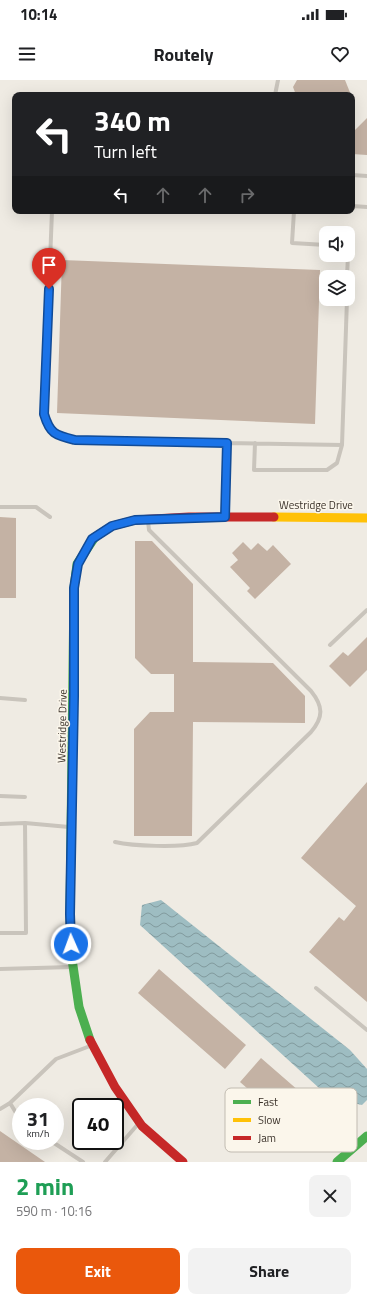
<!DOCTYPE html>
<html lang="en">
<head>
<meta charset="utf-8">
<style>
  body { margin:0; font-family:"Titillium Web",sans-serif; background:#f2f2f2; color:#202124; height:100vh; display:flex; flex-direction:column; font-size:15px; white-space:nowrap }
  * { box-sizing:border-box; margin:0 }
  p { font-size:13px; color:#757577 }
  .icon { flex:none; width:22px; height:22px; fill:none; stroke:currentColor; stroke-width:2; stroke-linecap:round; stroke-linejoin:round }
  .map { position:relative; height:1082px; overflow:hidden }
  .drawer { display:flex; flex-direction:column; background:#fff; flex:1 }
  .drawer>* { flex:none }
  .banner { position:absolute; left:12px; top:12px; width:343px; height:122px; border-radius:8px; box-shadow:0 4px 16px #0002; background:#202124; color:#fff; overflow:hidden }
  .buttons { position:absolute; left:319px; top:146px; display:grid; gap:8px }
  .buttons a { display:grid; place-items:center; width:36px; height:36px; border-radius:8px; background:#fff; box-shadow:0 4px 16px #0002; font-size:20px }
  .speed { position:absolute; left:12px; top:1018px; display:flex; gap:8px; font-size:20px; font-weight:700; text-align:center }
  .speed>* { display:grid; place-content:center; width:52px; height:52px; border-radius:50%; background:#fff; box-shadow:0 4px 16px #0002; line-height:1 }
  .speed small { font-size:10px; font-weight:400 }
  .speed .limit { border:2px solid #111; border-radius:6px; background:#fff; color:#111 }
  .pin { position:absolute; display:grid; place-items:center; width:34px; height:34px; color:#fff; margin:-41px -17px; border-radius:50% 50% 50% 0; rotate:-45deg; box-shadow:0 0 4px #0007 }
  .pin .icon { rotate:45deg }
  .me { position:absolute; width:44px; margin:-22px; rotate:358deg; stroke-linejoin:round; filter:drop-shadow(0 0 3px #0008) }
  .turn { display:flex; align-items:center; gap:14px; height:84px; padding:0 16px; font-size:18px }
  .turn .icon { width:52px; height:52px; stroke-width:2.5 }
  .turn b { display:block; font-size:28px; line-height:34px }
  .lanes { display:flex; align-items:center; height:38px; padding:0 16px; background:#0003; justify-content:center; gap:20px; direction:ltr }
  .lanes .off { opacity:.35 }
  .round { display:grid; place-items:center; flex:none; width:42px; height:42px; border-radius:8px; background:#f2f2f2 }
  .overview { display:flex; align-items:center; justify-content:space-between; height:68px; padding:0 16px }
  h1 { font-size:24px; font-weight:700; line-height:30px; color:#1e9e55 }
  .action { display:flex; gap:8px; margin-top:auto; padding:8px 16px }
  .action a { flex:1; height:46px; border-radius:8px; background:#ea580c; color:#fff; font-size:16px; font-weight:700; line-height:46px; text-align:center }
  .action a+a { background:#f2f2f2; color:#202124 }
  .status { display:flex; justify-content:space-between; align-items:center; height:28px; padding:0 20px; background:#fff; direction:ltr }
  .status svg { height:11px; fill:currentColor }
  header { display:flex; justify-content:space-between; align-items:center; height:52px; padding:0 16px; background:#fff; font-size:18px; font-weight:700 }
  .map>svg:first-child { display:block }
  .water { fill:url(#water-waves) }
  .building { fill:#c4b2a4 }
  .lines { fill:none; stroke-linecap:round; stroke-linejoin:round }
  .lane { stroke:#c9c4bc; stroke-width:4 }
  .fast { stroke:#4caf50; stroke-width:9 }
  .slow { stroke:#ffc107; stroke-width:9 }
  .jam { stroke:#c62828; stroke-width:9 }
  .route-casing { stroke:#114b97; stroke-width:10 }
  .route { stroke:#1a73e8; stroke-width:7 }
  .labels { text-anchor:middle; stroke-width:3; stroke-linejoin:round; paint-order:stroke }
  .street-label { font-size:11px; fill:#3a3129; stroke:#fbf6eb }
  .key { fill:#fbf6eb; stroke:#c1bbb1; stroke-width:1 }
  .key-label { font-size:11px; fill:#3a3129 }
</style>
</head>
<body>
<div class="status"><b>10:14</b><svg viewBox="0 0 49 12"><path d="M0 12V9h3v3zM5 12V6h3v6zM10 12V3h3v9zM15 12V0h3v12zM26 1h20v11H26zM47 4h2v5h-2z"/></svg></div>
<header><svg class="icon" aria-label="menu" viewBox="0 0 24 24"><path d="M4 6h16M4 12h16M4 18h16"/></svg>Routely<svg class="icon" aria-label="heart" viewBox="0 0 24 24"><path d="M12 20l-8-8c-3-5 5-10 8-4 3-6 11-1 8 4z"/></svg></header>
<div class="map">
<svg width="367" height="1082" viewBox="0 0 367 1082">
  <defs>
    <pattern id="water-waves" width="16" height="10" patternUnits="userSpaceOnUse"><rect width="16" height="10" fill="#9ebdc2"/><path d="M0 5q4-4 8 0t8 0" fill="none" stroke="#829a9e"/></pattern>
  </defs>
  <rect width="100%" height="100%" fill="#efebe3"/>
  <path class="water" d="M161,820L350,970L367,989V1020L362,1025L330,1018L140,845L142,825Z"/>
  <path class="building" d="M297,0H345L351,15H296L293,7Z
    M367,38V75L352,74V53Z
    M62,180L320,190L315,344L57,333Z
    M0,437L16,438V518H0Z
    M135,461H152L193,504V582L273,583L305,616V643L193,642L192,756H134V649L150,632H174V594H151L135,578Z
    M243,462L251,470L258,463L267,471L273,465L291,484L255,519L247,511L250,508L230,487L238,480L232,473Z
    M367,557V590L350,607L329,586L343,572L348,576Z
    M367,702V922L309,872L339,837L344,841L356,826L301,778Z
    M159,889L246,965L225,989L138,913Z
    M261,978L322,1031L301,1055L240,1002Z
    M0,1051L45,1082H0Z"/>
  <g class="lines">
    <path class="lane" d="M275,15L278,0
      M352,95L367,96
      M352,126L367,127
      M52,131L44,334C50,354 55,355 75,360L227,363L225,437
      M294,131L292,163L326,165
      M348,166V170
      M347,197L348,175
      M227,363L342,365L347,219
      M255,363L254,390H327L337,383L342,365
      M0,427H36L50,437
      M330,565L367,530
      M0,618L25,620
      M0,716L25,717
      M0,744L25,743L69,747
      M115,762C133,766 179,768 197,763L311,652C324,637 323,626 311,611L149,450L148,441
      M0,853H26L25,743
      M0,889L72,887
      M316,908L367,950
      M10,1023L21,1041
      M0,1029L10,1023L56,979L90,966
      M51,1061L83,1082
      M105,1082L139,1043"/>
    <path class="fast" d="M90,960L79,927L72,879L70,834L74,508L77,484L95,457
      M337,1082L367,1056"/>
    <path class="slow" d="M274,437L367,438"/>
    <path class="jam" d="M95,457L112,446L135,440L189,437H274
      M90,960L115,1007L142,1046L183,1082"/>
  </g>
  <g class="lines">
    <defs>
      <path id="route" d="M49,209L44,334C50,354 55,355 75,360L227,363L225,437L135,440L112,446L92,459L78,484L74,508V616L70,834L71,864"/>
    </defs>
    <use href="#route" class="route-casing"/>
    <use href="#route" class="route"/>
  </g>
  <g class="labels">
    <g class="street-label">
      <text x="316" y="429">Westridge Drive</text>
      <text transform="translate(62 646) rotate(-89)" y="4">Westridge Drive</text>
    </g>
  </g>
  <rect x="225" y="1008" width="132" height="64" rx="6" class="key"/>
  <rect x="233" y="1020" width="18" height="4" fill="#4caf50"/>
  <rect x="233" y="1038" width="18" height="4" fill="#ffc107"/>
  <rect x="233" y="1056" width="18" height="4" fill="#c62828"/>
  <g class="key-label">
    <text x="258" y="1026">Fast</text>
    <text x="258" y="1044">Slow</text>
    <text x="258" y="1062">Jam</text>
  </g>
</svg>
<div class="buttons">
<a><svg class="icon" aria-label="sound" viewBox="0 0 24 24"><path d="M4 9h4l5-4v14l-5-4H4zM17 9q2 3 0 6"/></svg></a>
<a><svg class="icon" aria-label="layers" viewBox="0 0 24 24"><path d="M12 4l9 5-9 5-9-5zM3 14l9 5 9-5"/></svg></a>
</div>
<div class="speed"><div>31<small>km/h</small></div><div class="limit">40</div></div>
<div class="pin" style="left:49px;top:209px;background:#d93025"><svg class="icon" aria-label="arrive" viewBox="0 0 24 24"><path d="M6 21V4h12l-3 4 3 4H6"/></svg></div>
<svg class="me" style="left:71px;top:864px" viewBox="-20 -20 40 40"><circle r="17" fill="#1a73e8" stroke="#fff" stroke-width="3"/><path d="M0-11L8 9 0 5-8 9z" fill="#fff"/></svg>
<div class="banner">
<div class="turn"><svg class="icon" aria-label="left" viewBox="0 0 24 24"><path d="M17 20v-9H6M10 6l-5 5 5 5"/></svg><div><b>340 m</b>Turn left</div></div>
<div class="lanes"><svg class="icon" aria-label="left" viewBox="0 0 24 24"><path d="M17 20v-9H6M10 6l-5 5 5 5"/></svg><svg class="icon off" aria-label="ahead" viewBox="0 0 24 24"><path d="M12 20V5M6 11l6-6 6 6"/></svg><svg class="icon off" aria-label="ahead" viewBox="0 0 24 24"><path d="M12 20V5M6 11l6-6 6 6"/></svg><svg class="icon off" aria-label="right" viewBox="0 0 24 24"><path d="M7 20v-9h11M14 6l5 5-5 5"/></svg></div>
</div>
</div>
<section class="drawer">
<div class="overview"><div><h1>2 min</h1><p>590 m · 10:16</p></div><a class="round"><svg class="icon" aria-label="close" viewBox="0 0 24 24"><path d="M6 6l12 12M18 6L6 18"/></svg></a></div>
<div class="action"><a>Exit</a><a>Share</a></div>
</section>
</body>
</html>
